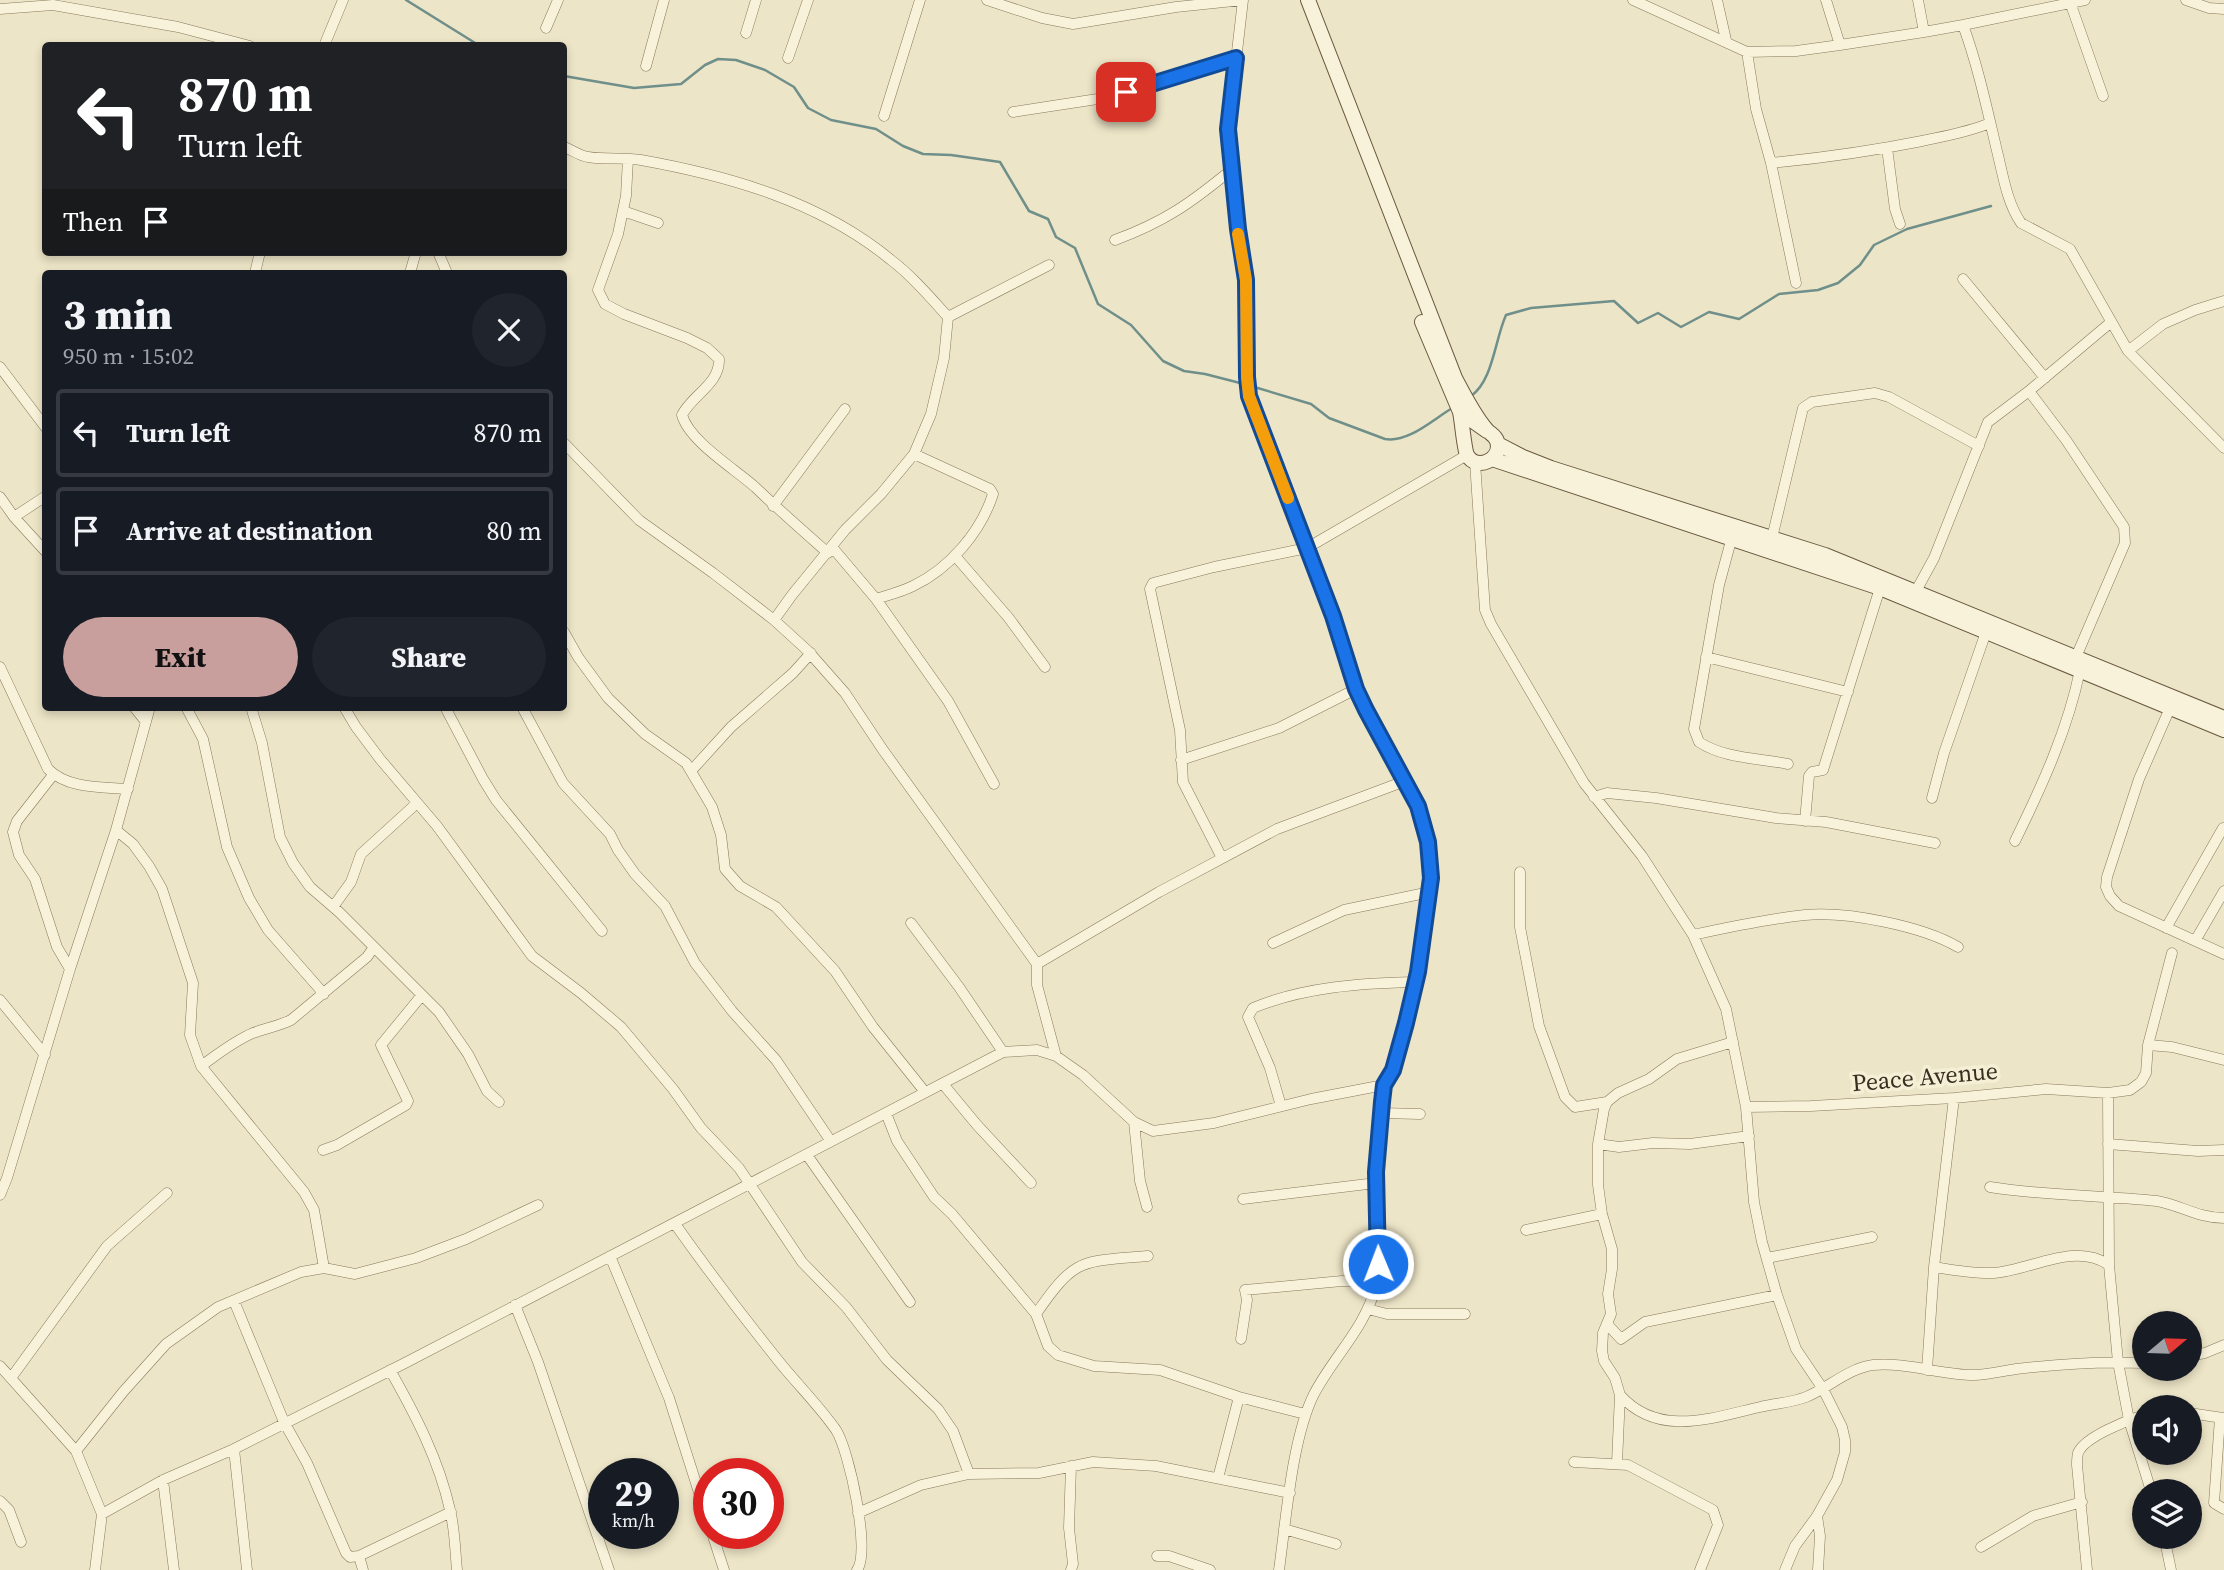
<!DOCTYPE html>
<html lang="en">
<head>
<meta charset="utf-8">
<style>
  body { margin:0; font-family:"Source Serif 4",serif; background:#20242c; color:#f1f3f6; height:100vh; display:flex; flex-direction:column; font-size:26px; white-space:nowrap }
  * { box-sizing:border-box; margin:0 }
  p { font-size:23px; color:#9ea1a6 }
  .icon { flex:none; width:38px; height:38px; fill:none; stroke:currentColor; stroke-width:2; stroke-linecap:round; stroke-linejoin:round }
  .map { position:relative; flex:1; overflow:hidden }
  .details { position:absolute; left:42px; top:270px; width:525px; height:441px; display:flex; flex-direction:column; background:#171b24; border-radius:7px; box-shadow:0 4px 10px #0003 }
  .details>* { flex:none }
  .top-card { position:absolute; left:42px; top:42px; width:525px; height:214px; border-radius:7px; box-shadow:0 4px 10px #0003; background:#202124; color:#fff; overflow:hidden }
  .needle { width:46px; rotate:71deg }
  .controls { position:absolute; left:2132px; top:1311px; display:grid; gap:14px }
  .controls a { display:grid; place-items:center; width:70px; height:70px; border-radius:50%; background:#171b24; box-shadow:0 4px 10px #0003; font-size:35px }
  .speed { position:absolute; left:588px; top:1458px; display:flex; gap:14px; font-size:35px; font-weight:700; text-align:center }
  .speed>* { display:grid; place-content:center; width:91px; height:91px; border-radius:50%; background:#171b24; box-shadow:0 4px 10px #0003; line-height:1 }
  .speed small { font-size:18px; font-weight:400 }
  .speed .limit { border:10px solid #d22; background:#fff; color:#111 }
  .pin { position:absolute; display:grid; place-items:center; width:60px; height:60px; color:#fff; margin:-30px; border-radius:14px; box-shadow:0 4px 10px #0006 }
  .me { position:absolute; width:77px; margin:-38px; rotate:359deg; stroke-linejoin:round; filter:drop-shadow(0 0 5px #0008) }
  .turn { display:flex; align-items:center; gap:24px; height:147px; padding:0 21px; font-size:32px }
  .turn .icon { width:91px; height:91px; stroke-width:2.5 }
  .turn b { display:block; font-size:49px; line-height:60px }
  .then { display:flex; align-items:center; height:66px; padding:0 21px; background:#0003; gap:14px; font-size:26px }
  .round { display:grid; place-items:center; flex:none; width:74px; height:74px; border-radius:37px; background:#20242c }
  .overview { display:flex; align-items:center; justify-content:space-between; height:119px; padding:0 21px }
  h1 { font-size:42px; font-weight:800; line-height:52px }
  .primary-button { display:flex; gap:14px; margin-top:auto; padding:14px 21px }
  .primary-button a { flex:1; height:80px; border-radius:42px; background:#c89f9c; color:#111; font-size:28px; font-weight:800; line-height:80px; text-align:center }
  .primary-button a+a { background:#20242c; color:#f1f3f6 }
  ul { padding:0; list-style:none }
  li { display:flex; align-items:center; gap:21px; height:88px; margin:0 14px 10px; padding:0 7px; border:4px solid #363941; border-radius:7px }
  li div { flex:1 }
  li b { display:block; font-size:26px }
  li em { font-style:normal }
  .map>svg:first-child { display:block }
  .lines { fill:none; stroke-linecap:round; stroke-linejoin:round }
  .stream { stroke:#6f8f8a; stroke-width:2.5 }
  .street-casing { stroke:#88785d; stroke-width:11 }
  .secondary-casing { stroke:#6a5940; stroke-width:16 }
  .street { stroke:#f8f2da; stroke-width:10 }
  .secondary { stroke:#f8f2da; stroke-width:14 }
  .route-casing { stroke:#114b97; stroke-width:18 }
  .route { stroke:#1a73e8; stroke-width:12 }
  .slow { stroke:#f59e0b; stroke-width:12 }
  .labels { text-anchor:middle; stroke-width:7; stroke-linejoin:round; paint-order:stroke }
  .street-label { font-size:24px; fill:#392e20; stroke:#f5efd6 }
</style>
</head>
<body>
<div class="map">
<svg width="2224" height="1570" viewBox="0 0 2224 1570">
  <rect width="100%" height="100%" fill="#ede5c7"/>
  <g class="lines">
    <path class="stream" d="M406,0L480,46
      M564,76L634,88L681,84L705,65L718,59L736,60L765,70L794,87L808,108L831,120L876,129L903,146L923,154L951,155L1000,162L1029,211L1048,219L1056,237L1075,248L1098,304L1131,325L1163,361L1184,371L1205,374L1244,384
      M1251,386L1311,404L1329,418L1385,439C1409,443 1433,419 1454,407
      M1471,396C1493,381 1495,339 1506,315L1531,308L1614,301L1638,323L1658,313L1681,327L1709,312L1739,319L1779,294L1818,290L1838,283L1860,265L1874,245L1907,229L1991,206"/>
    <defs>
      <path id="street" d="M987,0L1042,18L1073,24L1176,7L1243,0
        M1243,0L1228,129L1232,178L1246,280L1247,377L1249,396C1277,469 1308,542 1333,617C1342,642 1348,669 1358,694C1386,760 1428,798 1431,876C1432,926 1413,999 1399,1047C1394,1065 1384,1082 1382,1100C1377,1137 1376,1175 1377,1212C1377,1236 1381,1263 1376,1286C1365,1328 1334,1356 1314,1394C1292,1438 1286,1520 1279,1570
        M1633,0L1747,52L1796,51L1840,45L1826,0
        M1717,0L1726,40
        M2186,0L2209,8L2224,9
        M2070,2L2103,96
        M0,9L53,5L178,27L250,46
        M1963,25L2085,0
        M546,28L558,0
        M1924,32L1963,25C1978,66 1987,109 1997,151C2003,175 2007,203 2021,223L2070,249L2128,351L2224,448
        M746,33L756,0
        M1840,45L1924,32L1918,0
        M324,46L343,0
        M1747,52L1756,109L1771,163L1796,283
        M788,58L808,0
        M646,66L664,0
        M1013,112L1104,98L1236,58
        M884,116L920,0
        M564,147C572,150 580,156 588,157C606,160 624,157 641,160C730,176 821,202 891,260C912,276 930,297 948,317L944,358L931,414L914,454L881,494L845,530L792,595L774,620
        M1887,148L1895,209L1900,224
        M628,159L626,196L618,234L598,290L605,304L624,314L687,338L707,348L719,359C720,384 692,395 682,415C689,441 735,469 755,487C779,510 803,531 828,553
        M1771,163C1822,158 1872,151 1922,141C1945,136 1969,132 1990,123
        M623,211L658,223
        M1115,240C1164,222 1191,203 1231,170
        M438,252L447,273
        M255,273L260,252
        M410,273L416,252
        M1963,279L2045,378
        M948,317L1049,265
        M2128,351L2163,324L2195,310L2224,301
        M0,367L46,428
        M2029,391L2066,440L2124,527L2125,543L2076,657
        M564,443L639,520L713,573L774,620L808,651L845,693L883,750L1037,964L1159,892L1277,829L1405,781
        M1475,462L1485,610L1491,624L1584,783L1642,856L1693,935L1726,1009L1746,1107L1754,1202L1762,1242L1777,1295L1796,1349L1823,1389L1842,1427L1845,1440V1452L1837,1480L1817,1516L1795,1546L1785,1570
        M0,497L14,517L46,552
        M773,506L845,409
        M14,517L46,496
        M1732,537L1719,585L1694,729L1699,742C1725,759 1759,758 1788,764
        M1772,538L1803,408L1812,402L1875,393L1889,397L1979,446
        M832,547L876,599L948,701L994,784
        M956,557L1008,617L1045,667
        M1916,591L1934,558L1988,422L2029,391L2110,323
        M876,599C888,595 901,592 913,586C949,569 981,532 993,494L990,489L914,454
        M564,632L578,657L608,698L645,734L686,763L712,807L721,835L725,869L740,886L776,907L835,971L873,1027L925,1092
        M1706,657L1848,692
        M0,667L48,769C68,789 101,787 128,789
        M134,707L146,722
        M186,707L203,739L227,847L249,898L268,930L324,994
        M251,707L262,743L280,837L293,863L310,887L339,912L439,1012L468,1054L487,1091L499,1102
        M344,707L356,727L380,759L437,826L532,956L581,993L621,1027L673,1089L701,1128L739,1168L802,1262L846,1307L887,1360L938,1409L953,1431L969,1474
        M445,707L483,779L496,800L602,931
        M522,707L563,783L610,834L618,850L635,874L665,906L695,963L732,1011L776,1060L830,1140
        M2170,708L2139,779L2107,877L2106,887L2110,896L2119,906L2224,954
        M1181,760L1279,728L1356,689
        M691,771L731,727L793,673L811,653
        M53,775L17,821L13,832L19,855L35,879L57,947L70,969
        M1594,797L1607,793L1656,798L1776,818L1826,822L1935,843
        M1932,798L1944,753L1986,632
        M1805,821L1809,776L1812,772L1823,770L1880,588
        M116,830L133,844L149,866L162,889L193,983L190,1035L201,1066L304,1192L314,1210L324,1268
        M2015,841C2042,786 2068,729 2080,670
        M1222,858L1183,782L1180,730L1150,589L1153,583L1214,567L1307,548L1467,455
        M1520,872V927L1539,1026L1565,1097L1575,1107L1607,1102
        M333,907L351,882L361,854L417,803
        M911,923L959,987L1003,1052
        M2166,928L2223,828
        M1693,935C1729,927 1768,919 1805,915C1847,911 1922,926 1958,947
        M2195,941L2224,891
        M1273,943L1344,910L1430,892
        M1037,964V985L1056,1056
        M0,1000L45,1055
        M2148,1045L2172,1047L2224,1060
        M201,1066C218,1054 234,1041 253,1033C266,1028 279,1026 291,1020L367,957L374,947
        M943,1084L977,1125L1031,1183
        M2108,1093L2109,1265L2118,1362L2129,1420L2151,1491
        M1281,1106L1270,1068L1248,1017L1253,1008C1303,987 1362,983 1416,982
        M1746,1107L1811,1106L1954,1098L2046,1089L2108,1093L2130,1090L2141,1082L2146,1073L2148,1045L2172,953
        M886,1113L897,1141L934,1197L952,1214L1036,1314L1048,1346L1058,1355L1094,1366L1160,1370L1239,1397L1305,1414
        M1381,1113L1420,1114
        M1134,1122L1140,1181L1147,1207
        M1598,1144L1619,1147L1653,1143L1690,1144L1749,1136
        M2108,1144L2198,1151L2224,1150
        M323,1150L337,1145L406,1105L408,1101L381,1045L422,995
        M807,1155L910,1302
        M1990,1187C2045,1196 2101,1195 2157,1201C2180,1205 2198,1218 2224,1218
        M0,1195L7,1178L70,969L116,830L150,707
        M1243,1199L1376,1183
        M675,1224C709,1272 744,1318 781,1364C799,1386 820,1407 836,1430C849,1450 871,1552 857,1570
        M1526,1230L1602,1214
        M610,1256L669,1398L709,1524
        M1767,1258L1872,1237
        M1934,1267C1953,1270 1974,1274 1993,1273C2030,1271 2074,1241 2109,1265
        M234,1301L284,1422L307,1463L346,1553L350,1557L359,1556L451,1512
        M515,1305L538,1362L609,1570
        M1368,1309L1387,1314H1465
        M1036,1314C1076,1256 1081,1262 1148,1256
        M1608,1325L1621,1339L1645,1322L1777,1295
        M1241,1339L1247,1300L1245,1290L1342,1281L1377,1283
        M2189,1356L2205,1353L2224,1345
        M0,1366L76,1451L102,1514L95,1570
        M390,1370C415,1414 439,1460 450,1510C455,1530 455,1550 457,1570
        M1927,1370L1934,1267L1954,1098
        M11,1378L107,1246L167,1193
        M1620,1395C1658,1438 1712,1418 1760,1407C1775,1403 1791,1403 1806,1397C1828,1388 1849,1368 1873,1365C1907,1362 1941,1375 1974,1375C1988,1375 2002,1371 2016,1369C2058,1364 2102,1361 2144,1363
        M2189,1413L2223,1418
        M2220,1418L2214,1503L2224,1509
        M234,1449L247,1570
        M76,1451L123,1392L166,1344L218,1307L301,1272L324,1268L355,1274L416,1258L466,1239L538,1205
        M1574,1462L1628,1465L1713,1510L1718,1525L1700,1570
        M1617,1463L1620,1395L1615,1378L1604,1361L1602,1351L1603,1333L1611,1314L1608,1294L1612,1269V1249L1602,1214L1598,1185V1144L1604,1109L1607,1102L1618,1093L1649,1079L1677,1059L1733,1042
        M1071,1466L1069,1528L1073,1564L1071,1570
        M1218,1478L1239,1397
        M163,1480L174,1570
        M0,1501L9,1510L21,1542
        M858,1513L921,1485L969,1474L1039,1473L1093,1462L1156,1466L1290,1493
        M102,1514L163,1480L234,1449L405,1363L1003,1052L1037,1050L1056,1056L1083,1075L1134,1122L1153,1131L1214,1123L1311,1099L1384,1085
        M1817,1516L1820,1536L1818,1570
        M1284,1529L1336,1544
        M712,1533L724,1570
        M2164,1536L2171,1570
        M1981,1547L2033,1516L2082,1502
        M359,1556L363,1570
        M1157,1556H1169L1210,1570
        M2087,1570L2077,1465C2077,1461 2077,1457 2078,1453C2084,1437 2128,1420 2144,1415"/>
      <path id="secondary" d="M1308,0L1455,378C1464,395 1474,415 1486,429C1490,434 1495,435 1497,441C1503,459 1477,472 1467,455C1464,448 1462,421 1460,412L1487,431
        M1422,322L1460,412
        M1498,444L1523,457L1551,468L1825,555L2224,718
        M1492,459L1880,588L2224,730"/>
    </defs>
    <use href="#street" class="street-casing"/>
    <use href="#secondary" class="secondary-casing"/>
    <use href="#street" class="street"/>
    <use href="#secondary" class="secondary"/>
  </g>
  <g class="lines">
    <defs>
      <path id="route" d="M1126,92L1236,58L1228,129L1238,229L1246,280L1247,377L1249,396L1333,616L1356,689L1366,710L1418,806L1428,842L1431,878L1418,972L1406,1023L1393,1070L1384,1085L1382,1102L1376,1172L1378,1264"/>
    </defs>
    <use href="#route" class="route-casing"/>
    <use href="#route" class="route"/>
    <path class="slow" d="M1238,234L1246,280L1247,377L1249,396L1288,498"/>
  </g>
  <g class="labels">
    <g class="street-label">
      <text transform="translate(1925 1077) rotate(-5)" y="8">Peace Avenue</text>
    </g>
  </g>
</svg>
<div class="controls">
<a><svg class="needle" viewBox="-14 -14 28 28"><path d="M0-13l5 13h-10z" fill="#e53935"/><path d="M0 13l5-13h-10z" fill="#9ea1a6"/></svg></a>
<a><svg class="icon" aria-label="sound" viewBox="0 0 24 24"><path d="M4 9h4l5-4v14l-5-4H4zM17 9q2 3 0 6"/></svg></a>
<a><svg class="icon" aria-label="layers" viewBox="0 0 24 24"><path d="M12 4l9 5-9 5-9-5zM3 14l9 5 9-5"/></svg></a>
</div>
<div class="speed"><div>29<small>km/h</small></div><div class="limit">30</div></div>
<div class="pin" style="left:1126px;top:92px;background:#d93025"><svg class="icon" aria-label="arrive" viewBox="0 0 24 24"><path d="M6 21V4h12l-3 4 3 4H6"/></svg></div>
<svg class="me" style="left:1378px;top:1264px" viewBox="-20 -20 40 40"><circle r="17" fill="#1a73e8" stroke="#fff" stroke-width="3"/><path d="M0-11L8 9 0 5-8 9z" fill="#fff"/></svg>
<div class="top-card">
<div class="turn"><svg class="icon" aria-label="left" viewBox="0 0 24 24"><path d="M17 20v-9H6M10 6l-5 5 5 5"/></svg><div><b>870 m</b>Turn left</div></div>
<div class="then">Then<svg class="icon" aria-label="arrive" viewBox="0 0 24 24"><path d="M6 21V4h12l-3 4 3 4H6"/></svg></div>
</div>
<section class="details">
<div class="overview"><div><h1>3 min</h1><p>950 m · 15:02</p></div><a class="round"><svg class="icon" aria-label="close" viewBox="0 0 24 24"><path d="M6 6l12 12M18 6L6 18"/></svg></a></div>
<ul>
<li><svg class="icon" aria-label="left" viewBox="0 0 24 24"><path d="M17 20v-9H6M10 6l-5 5 5 5"/></svg><div><b>Turn left</b></div><em>870 m</em></li>
<li><svg class="icon" aria-label="arrive" viewBox="0 0 24 24"><path d="M6 21V4h12l-3 4 3 4H6"/></svg><div><b>Arrive at destination</b></div><em>80 m</em></li>
</ul>
<div class="primary-button"><a>Exit</a><a>Share</a></div>
</section>
</div>
</body>
</html>
